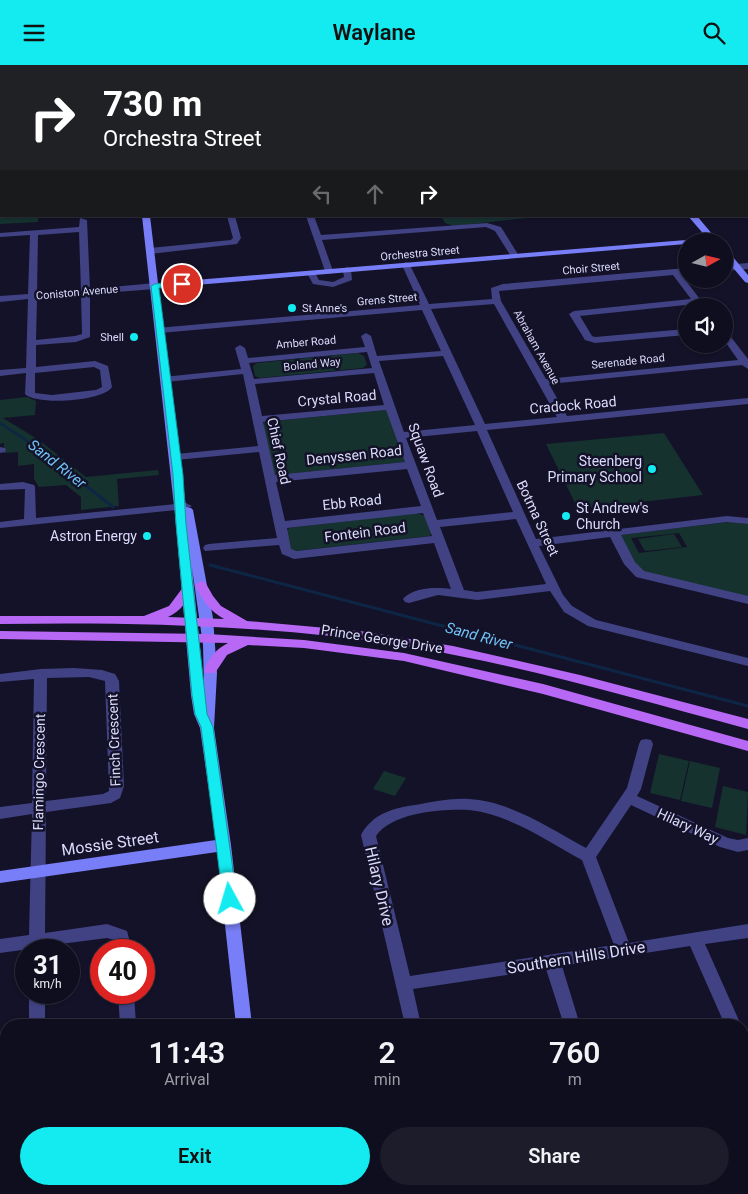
<!DOCTYPE html>
<html lang="en">
<head>
<meta charset="utf-8">
<style>
  body { margin:0; font-family:Roboto,sans-serif; background:#1d1c2b; color:#f1f3f6; height:100vh; display:flex; flex-direction:column; font-size:19px; white-space:nowrap }
  * { box-sizing:border-box; margin:0 }
  p { font-size:16px; color:#9b9ca4 }
  .icon { flex:none; width:28px; height:28px; fill:none; stroke:currentColor; stroke-width:2; stroke-linecap:round; stroke-linejoin:round }
  .map { position:relative; flex:1; overflow:hidden }
  .drawer { position:absolute; left:0px; top:954px; width:749px; height:176px; display:flex; flex-direction:column; background:#0f0e1e; border-radius:20px 20px 0 0; box-shadow:0 1px 4px #0004,0 0 0 1px #2f2e3c }
  .drawer>* { flex:none }
  .hud { position:absolute; left:0px; top:0px; width:749px; height:152px; box-shadow:0 1px 4px #0004,0 0 0 1px #2f2e3c; background:#202124; color:#fff; overflow:hidden }
  .needle { width:32px; rotate:82deg }
  .buttons { position:absolute; left:678px; top:168px; display:grid; gap:10px }
  .buttons a { display:grid; place-items:center; width:55px; height:55px; border-radius:50%; background:#0f0e1e; box-shadow:0 1px 4px #0004,0 0 0 1px #2f2e3c; font-size:25px }
  .speed { position:absolute; left:15px; top:874px; display:flex; gap:10px; font-size:25px; font-weight:700; text-align:center }
  .speed>* { display:grid; place-content:center; width:65px; height:65px; border-radius:50%; background:#0f0e1e; box-shadow:0 1px 4px #0004,0 0 0 1px #2f2e3c; line-height:1 }
  .speed small { font-size:12px; font-weight:400 }
  .speed .limit { border:8px solid #d22; background:#fff; color:#111 }
  .pin { position:absolute; display:grid; place-items:center; width:42px; height:42px; color:#fff; margin:-21px; border:2px solid #fff; border-radius:50%; box-shadow:0 1px 5px #0007 }
  .me { position:absolute; width:55px; margin:-28px; rotate:354deg; stroke-linejoin:round; filter:drop-shadow(0 0 4px #0008) }
  .turn { display:flex; align-items:center; gap:18px; height:105px; padding:0 20px; font-size:22px }
  .turn .icon { width:65px; height:65px; stroke-width:2.5 }
  .turn b { display:block; font-size:35px; line-height:42px }
  .lanes { display:flex; align-items:center; height:48px; padding:0 20px; background:#0003; justify-content:center; gap:25px; direction:ltr }
  .lanes .off { opacity:.35 }
  .eta { display:flex; justify-content:space-evenly; align-items:center; height:85px; text-align:center }
  .eta b { font-size:30px; font-weight:600; line-height:35px }
  .cta { display:flex; gap:10px; margin-top:auto; padding:10px 20px }
  .cta a { flex:1; height:58px; border-radius:30px; background:#13ebf1; color:#111; font-size:20px; font-weight:600; line-height:58px; text-align:center }
  .cta a+a { background:#1d1c2b; color:#f1f3f6 }
  header { display:flex; justify-content:space-between; align-items:center; height:65px; padding:0 20px; background:#13ebf1; color:#111; font-size:22px; font-weight:600 }
  .map>svg:first-child { display:block }
  .green { fill:#15322e; fill-rule:evenodd }
  .lines { fill:none; stroke-linecap:round; stroke-linejoin:round }
  .stream-far1 { stroke:#0e2645; stroke-width:2.5 }
  .stream { stroke:#0e2645; stroke-width:3 }
  .canal { stroke:#0e2645; stroke-width:10 }
  .street { fill:#404284; fill-rule:evenodd }
  .secondary { fill:#787ef7; fill-rule:evenodd }
  .primary { fill:#b769f6; fill-rule:evenodd }
  .route { fill:#13ebf1; stroke:#0c999d }
  .poi-dot { fill:#13ebf1; stroke:#141228; stroke-width:2 }
  .labels { text-anchor:middle; stroke-width:5; stroke-linejoin:round; paint-order:stroke }
  .far-street-label { font-size:11px; fill:#dcdbfd; stroke:#141228 }
  .far-poi-label { font-size:11px; fill:#dcdbfd; stroke:#141228; text-anchor:start }
  .street-label { font-size:14px; fill:#dcdbfd; stroke:#141228 }
  .poi-label { font-size:14px; fill:#dcdbfd; stroke:#141228; text-anchor:end }
  .water-label { font-size:15px; font-style:italic; fill:#6fc2f6; stroke:#141228 }
  .near-street-label { font-size:16px; fill:#dcdbfd; stroke:#141228 }
</style>
</head>
<body>
<header><svg class="icon" aria-label="menu" viewBox="0 0 24 24"><path d="M4 6h16M4 12h16M4 18h16"/></svg>Waylane<svg class="icon" aria-label="search" viewBox="0 0 24 24"><circle cx="10" cy="10" r="6"/><path d="M15 15l6 6"/></svg></header>
<div class="map">
<svg width="748" height="1129" viewBox="0 0 748 1129">
  <rect width="100%" height="100%" fill="#141228"/>
  <path class="green" d="M366,0H651L652,1H366Z
    M0,114L1,151H38V157L0,159Z
    M441,151H526L527,153L454,161L445,158Z
    M358,288L364,291L367,300L363,303L260,313L255,311L253,301L257,298Z
    M27,332L36,336L35,350L3,353L39,375L86,412L158,405L159,410L117,414L119,441L81,445V432L66,420L39,422L34,414V399L18,401V387L4,388V378L0,379V335Z
    M386,345L390,347L406,393L405,397L276,410L273,408L263,359L265,357Z
    M664,368L703,430L578,444L546,379Z
    M416,448L425,451L431,468L430,471L294,486L290,484L286,467L289,463Z
    M729,457L748,459V533L651,510L638,503L620,470ZM679,468L687,482L639,488L631,473Z
    M674,469L682,482L645,486L638,474Z
    M659,689L689,696L680,735L650,728Z
    M690,696L720,703L712,743L681,736Z
    M384,706L406,713L395,731L373,724Z
    M723,721L748,727L746,770L715,762Z
    M11,1124H59L60,1129H10Z
    M82,1124H131L132,1129H66Z"/>
  <g class="lines">
    <path class="stream-far1" d="M0,358L32,379L81,417"/>
    <path class="stream" d="M80,416L113,442
      M210,500L748,641"/>
    <path class="canal" d="M0,133L1,132"/>
    <path class="street" d="M4,0H10V1H4Z
      M176,0H182V1H176Z
      M230,0H237V1H231Z
      M292,0H299V1H293Z
      M341,0H347V1H341Z
      M681,0H689V1H682Z
      M0,89H1V93H0Z
      M227,151H235L241,173L237,179L150,189L146,186L150,183L231,175L233,173Z
      M306,151H314L321,170L487,158L501,162L519,191L512,193L495,166L486,162L322,175L333,206L329,209L325,206Z
      M80,153L87,155L90,224L155,218L159,221L155,224L90,229V272L76,277L36,280V302L95,296L108,301L112,322C104,336 37,341 25,329L26,308L0,311V305L26,303L28,234L0,237V231L28,229L30,170L0,172V168L79,162ZM79,167L81,225L37,228L38,170ZM81,230L82,269L75,271L36,275L37,234ZM94,302L100,305L102,322L96,325L52,330L35,328V308Z
      M406,197L410,200L429,239L492,234L491,223L503,219L686,203V209H681L705,241H697L695,239L580,251L592,271L595,272L686,264V270L595,278L585,275L569,249L574,246L691,234L673,210L499,226L501,236L546,314L738,295L724,275V266L727,267L748,294V304L742,300L549,319L567,351L748,333V339L487,365L536,474L727,451L748,453V459L727,457L621,470L635,497L644,506L748,531V539L636,512L624,499L610,472L539,481L563,530L572,541L596,555L748,593V601L588,561L564,547L550,526L477,535L438,530L409,538L405,537L403,534C413,522 437,522 451,524L434,478L294,494L282,489L279,480L205,486L203,483L205,480L209,479L277,473L259,387L176,395L171,392L176,389L258,381L243,309L166,317L163,316V312L241,304L235,283L240,280L245,283L248,293L365,282L361,271L366,268L371,271L377,291L441,286L422,245L160,268L157,267V263L420,240L402,200ZM494,239L557,352L485,359L431,244ZM367,287L372,303L254,314L249,298ZM443,291L475,360L404,367L379,296ZM374,308L384,340L262,351L255,319ZM386,345L405,397L275,410L263,357ZM477,366L513,447L437,455L406,373ZM407,404L421,441L285,456L276,417ZM423,448L432,471L296,486L291,484L287,463ZM516,454L546,519L477,527L464,525L440,462Z
      M748,198V204L724,206V200Z
      M347,202L351,205L352,215L333,222L313,219L307,208L314,206L319,215L333,217L344,212L343,205Z
      M0,382L5,383L6,385L5,387L0,388Z
      M23,417L34,420L35,422L36,453L186,438L192,441L186,444L0,463V457L24,454L25,424L0,425V419Z
      M74,603L102,605L115,609L119,616L124,721L120,733L111,738L46,747L45,868L107,859L127,866L132,885H116L114,875L107,873L45,881V885L29,884L0,888V874L29,870L32,749L0,754V742L32,738L34,614L0,617V609L41,604ZM89,612L105,616L109,726L103,729L46,736L47,613Z
      M646,674L651,675L653,679L641,724L637,731L728,773L738,775L748,773V785L738,787L720,782L631,740L596,792L629,878L748,859V873L705,879L741,960H725L690,881L562,901L580,960H564L546,904L413,924L421,960H405L361,770C372,749 393,743 415,740C433,737 451,733 469,734C510,736 551,764 586,783L627,723L639,679L641,675ZM469,745C509,749 547,776 582,795L614,880L410,911L376,771C393,747 442,744 469,745Z
      M29,928H45V960H29Z
      M118,928H134L136,960H120Z
      M742,974L748,976V1002L742,1000Z
      M748,1072V1090L742,1091V1073Z
      M6,1081V1099L0,1100V1082Z
      M128,1124H146L147,1129H129Z
      M447,1124H472L474,1129H449Z
      M478,1124H523L521,1129H476Z
      M662,1124H680L682,1129H664Z"/>
    <path class="secondary" d="M123,0H129V1H123Z
      M142,151H150L158,218L686,175L690,176H686V179L159,223L186,442L191,443L193,445L213,553L217,608L214,663L231,780L252,960H236L217,787L0,818V806L216,775L200,663L194,649L191,630L175,450ZM192,503L203,580L204,622Z
      M688,151H697L718,176H692L696,174L707,173Z
      M724,184L727,185L748,210V218L745,217L724,192Z
      M254,1124H272V1129H254Z"/>
    <path class="primary" d="M201,516L205,517L213,531L221,541L247,556L360,566L453,581L580,610L748,654V664C636,634 525,601 411,582C275,560 137,557 0,559V551H144L169,541L184,521L188,520L194,524C187,536 181,546 168,552L224,554C210,546 202,535 195,520Z
      M0,566L208,569L304,575L404,588L543,619L748,676V686L543,629L404,596L304,583L248,580L227,590L215,608H205L204,605C209,593 216,584 228,578L0,574Z"/>
  </g>
  <path class="route" d="M182,216L184,217V221L159,223L183,410L186,459L205,630L207,649L213,662L237,834L235,838L230,840L225,838L223,834L201,662L195,649L192,630L176,459L173,410L151,221L155,219Z"/>
  <g class="poi-dot">
    <circle cx="292" cy="243" r="5"/>
    <circle cx="134" cy="272" r="5"/>
    <circle cx="652" cy="404" r="5"/>
    <circle cx="566" cy="451" r="5"/>
    <circle cx="147" cy="471" r="5"/>
  </g>
  <g class="labels">
    <g class="far-street-label">
      <text transform="translate(420 188) rotate(-5)" y="4">Orchestra Street</text>
      <text transform="translate(591 203) rotate(-5)" y="4">Choir Street</text>
      <text transform="translate(77 227) rotate(-5)" y="4">Coniston Avenue</text>
      <text transform="translate(387 234) rotate(-5)" y="4">Grens Street</text>
      <text transform="translate(306 277) rotate(-5)" y="4">Amber Road</text>
      <text transform="translate(537 282) rotate(61)" y="4">Abraham Avenue</text>
      <text transform="translate(628 296) rotate(-6)" y="4">Serenade Road</text>
      <text transform="translate(312 299) rotate(-6)" y="4">Boland Way</text>
    </g>
    <g class="far-poi-label">
      <text x="302" y="247">St Anne's</text>
      <text x="124" y="276" text-anchor="end">Shell</text>
    </g>
    <g class="street-label">
      <text transform="translate(337 333) rotate(-5)" y="5">Crystal Road</text>
      <text transform="translate(573 340) rotate(-5)" y="5">Cradock Road</text>
      <text transform="translate(279 386) rotate(78)" y="5">Chief Road</text>
      <text transform="translate(354 390) rotate(-6)" y="5">Denyssen Road</text>
      <text transform="translate(426 395) rotate(70)" y="5">Squaw Road</text>
      <text transform="translate(352 437) rotate(-6)" y="5">Ebb Road</text>
      <text transform="translate(538 453) rotate(65)" y="5">Botma Street</text>
      <text transform="translate(365 467) rotate(-7)" y="5">Fontein Road</text>
      <text transform="translate(382 574) rotate(9)" y="5">Prince George Drive</text>
      <text transform="translate(114 675) rotate(-92)" y="5">Finch Crescent</text>
      <text transform="translate(39 707) rotate(-89)" y="5">Flamingo Crescent</text>
      <text transform="translate(688 761) rotate(25)" y="5">Hilary Way</text>
    </g>
    <g class="poi-label">
      <text x="642" y="401">Steenberg<tspan x="642" dy="16">Primary School</tspan></text>
      <text x="576" y="448" text-anchor="start">St Andrew's<tspan x="576" dy="16">Church</tspan></text>
      <text x="137" y="476">Astron Energy</text>
    </g>
    <g class="water-label">
      <text transform="translate(57 399) rotate(38)" y="5">Sand River</text>
      <text transform="translate(479 571) rotate(15)" y="5">Sand River</text>
    </g>
    <g class="near-street-label">
      <text transform="translate(110 778) rotate(-8)" y="6">Mossie Street</text>
      <text transform="translate(380 821) rotate(77)" y="6">Hilary Drive</text>
      <text transform="translate(576 892) rotate(-9)" y="6">Southern Hills Drive</text>
    </g>
  </g>
</svg>
<div class="buttons">
<a><svg class="needle" viewBox="-14 -14 28 28"><path d="M0-13l5 13h-10z" fill="#e53935"/><path d="M0 13l5-13h-10z" fill="#9b9ca4"/></svg></a>
<a><svg class="icon" aria-label="sound" viewBox="0 0 24 24"><path d="M4 9h4l5-4v14l-5-4H4zM17 9q2 3 0 6"/></svg></a>
</div>
<div class="speed"><div>31<small>km/h</small></div><div class="limit">40</div></div>
<div class="pin" style="left:182px;top:219px;background:#d93025"><svg class="icon" aria-label="arrive" viewBox="0 0 24 24"><path d="M6 21V4h12l-3 4 3 4H6"/></svg></div>
<svg class="me" style="left:230px;top:834px" viewBox="-20 -20 40 40"><circle r="19" fill="#fff"/><path d="M0-13L10 11 0 6-10 11z" fill="#13ebf1"/></svg>
<div class="hud">
<div class="turn"><svg class="icon" aria-label="right" viewBox="0 0 24 24"><path d="M7 20v-9h11M14 6l5 5-5 5"/></svg><div><b>730 m</b>Orchestra Street</div></div>
<div class="lanes"><svg class="icon off" aria-label="left" viewBox="0 0 24 24"><path d="M17 20v-9H6M10 6l-5 5 5 5"/></svg><svg class="icon off" aria-label="ahead" viewBox="0 0 24 24"><path d="M12 20V5M6 11l6-6 6 6"/></svg><svg class="icon" aria-label="right" viewBox="0 0 24 24"><path d="M7 20v-9h11M14 6l5 5-5 5"/></svg></div>
</div>
<section class="drawer">
<div class="eta">
<div><b>11:43</b><p>Arrival</p></div>
<div><b>2</b><p>min</p></div>
<div><b>760</b><p>m</p></div>
</div>
<div class="cta"><a>Exit</a><a>Share</a></div>
</section>
</div>
</body>
</html>
